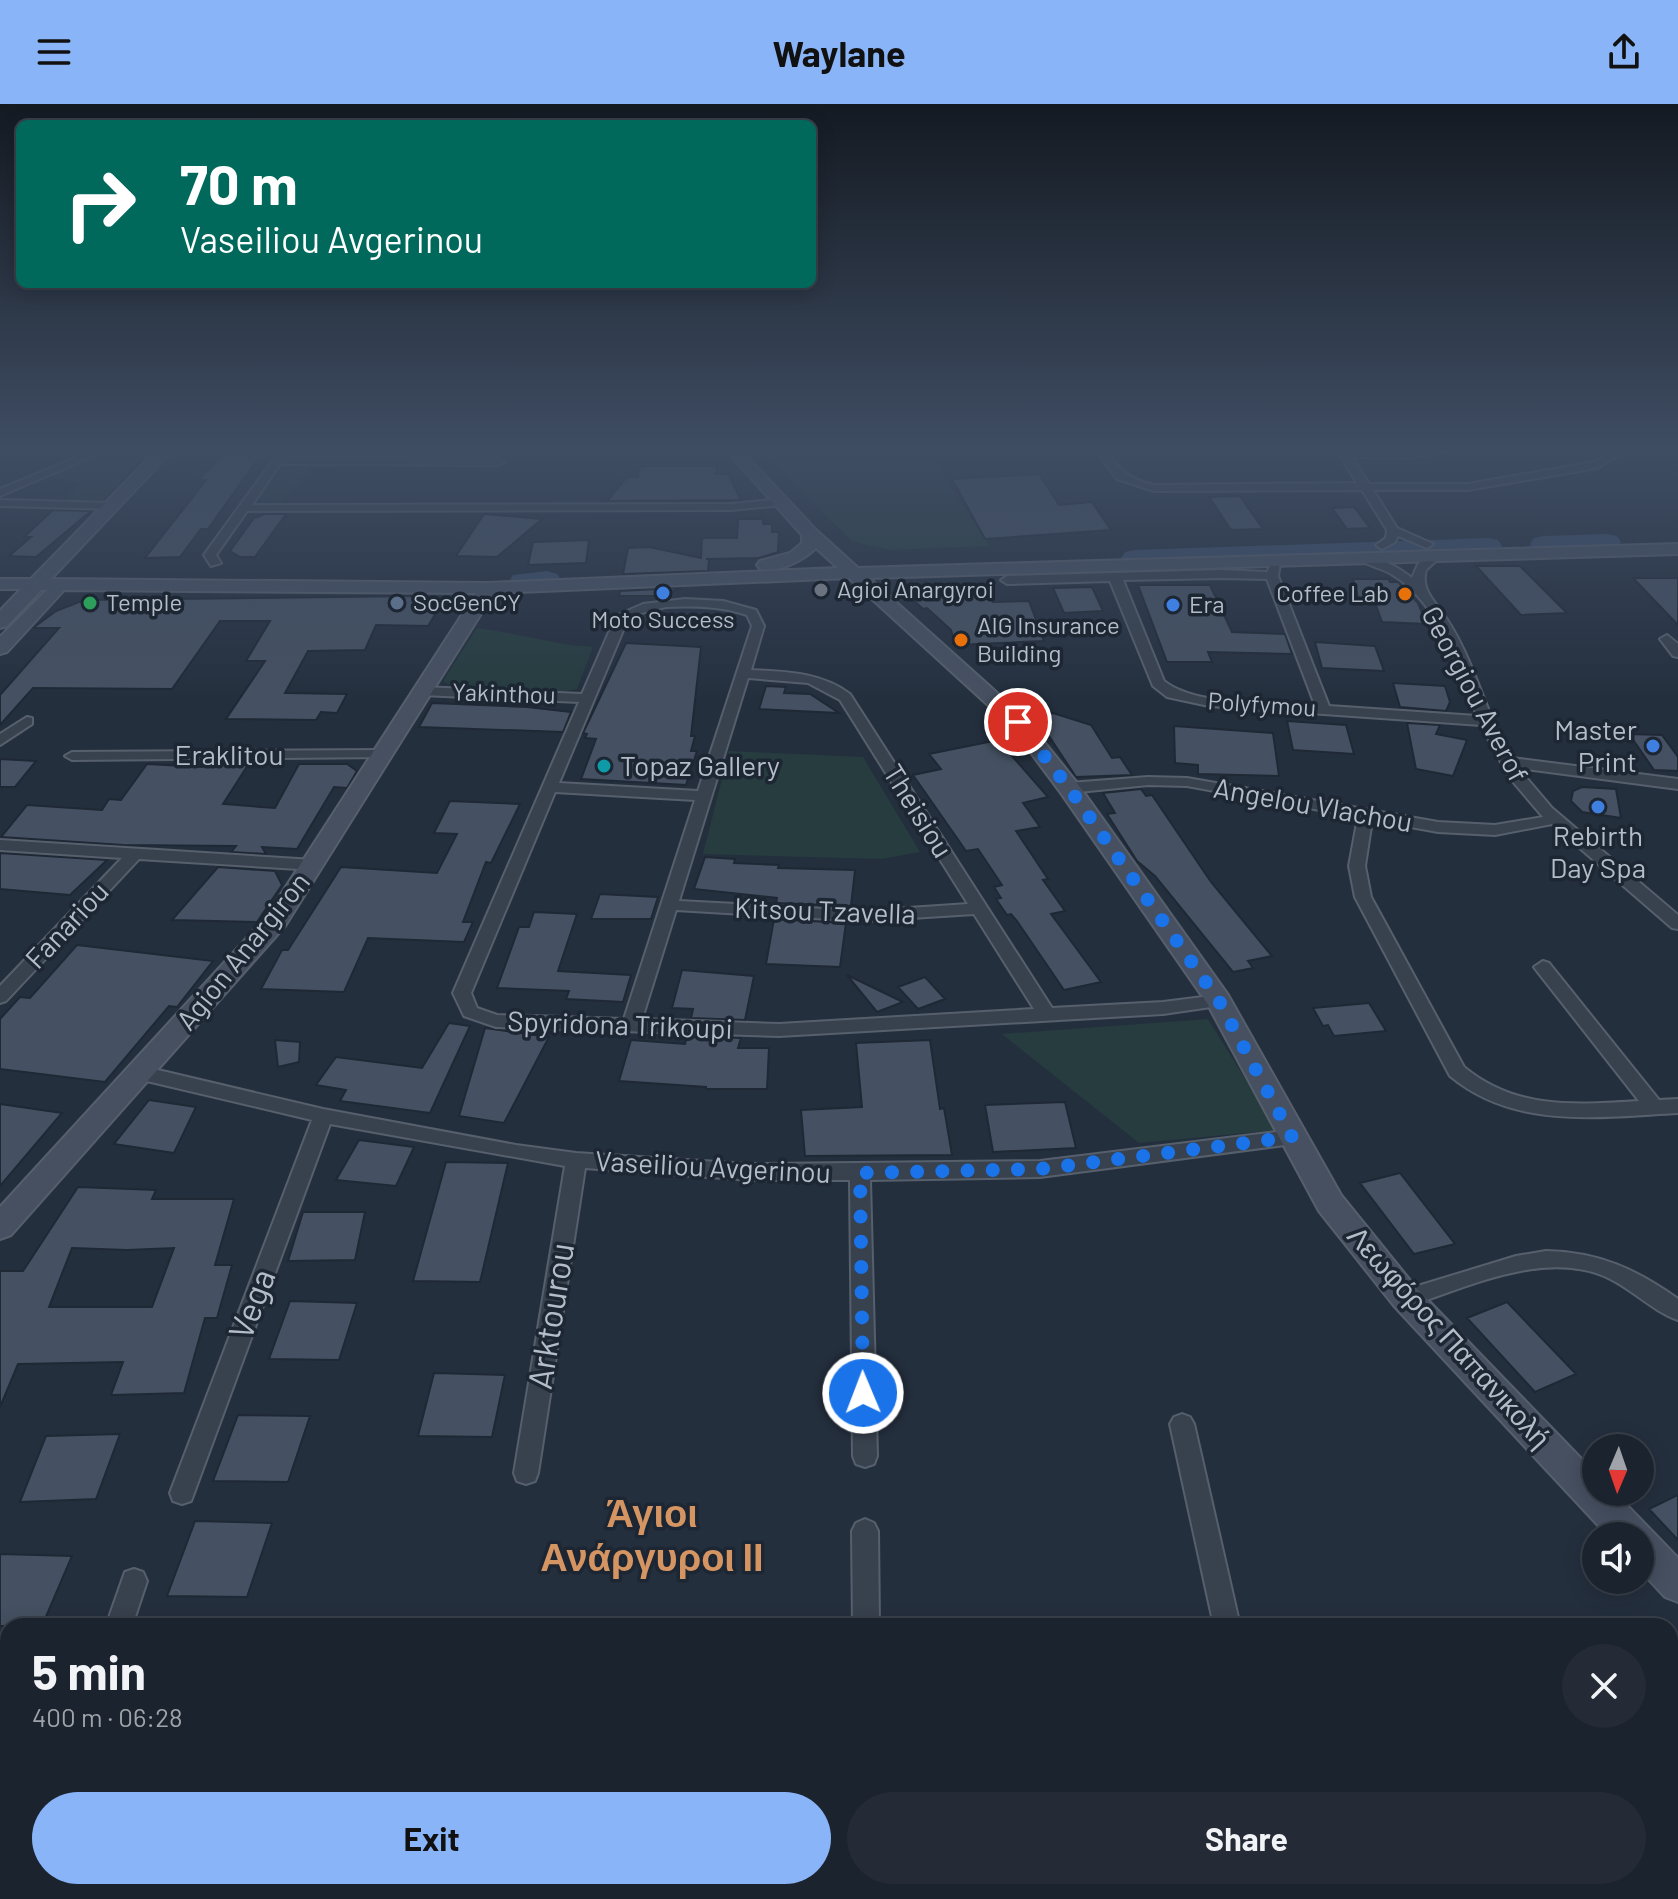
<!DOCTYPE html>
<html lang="en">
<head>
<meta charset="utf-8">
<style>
  body { margin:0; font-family:Barlow,sans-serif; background:#242b36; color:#f1f3f6; height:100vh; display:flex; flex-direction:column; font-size:30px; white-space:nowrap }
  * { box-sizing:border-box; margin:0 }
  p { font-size:26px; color:#a0a4aa }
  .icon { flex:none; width:44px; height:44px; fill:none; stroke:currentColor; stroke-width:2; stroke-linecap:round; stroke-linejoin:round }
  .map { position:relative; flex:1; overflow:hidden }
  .side { position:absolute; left:0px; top:1514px; width:1678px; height:282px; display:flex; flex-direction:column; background:#1b232e; border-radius:24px 24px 0 0; box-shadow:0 4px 20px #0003,0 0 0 2px #39404a }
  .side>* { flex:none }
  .banner { position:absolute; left:16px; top:16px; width:800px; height:168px; border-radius:12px; box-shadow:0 4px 20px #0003,0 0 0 2px #39404a; background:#00695c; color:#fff; overflow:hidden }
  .needle { width:52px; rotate:182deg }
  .buttons { position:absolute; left:1582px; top:1330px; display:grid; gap:16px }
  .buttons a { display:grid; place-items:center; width:72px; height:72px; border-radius:50%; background:#1b232e; box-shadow:0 4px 20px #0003,0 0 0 2px #39404a; font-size:40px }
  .pin { position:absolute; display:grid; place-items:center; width:68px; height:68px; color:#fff; margin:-34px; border:4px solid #fff; border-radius:50%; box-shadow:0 2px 8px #0007 }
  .me { position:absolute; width:88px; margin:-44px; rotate:359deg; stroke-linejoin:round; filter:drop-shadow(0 0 6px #0008) }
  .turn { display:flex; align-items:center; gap:28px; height:168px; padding:0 32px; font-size:36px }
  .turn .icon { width:104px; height:104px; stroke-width:2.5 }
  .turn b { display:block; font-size:56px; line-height:68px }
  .round { display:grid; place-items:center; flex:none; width:84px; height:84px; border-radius:42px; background:#242b36 }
  .summary { display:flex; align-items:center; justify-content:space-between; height:136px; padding:0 32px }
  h1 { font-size:48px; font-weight:700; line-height:60px }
  .action { display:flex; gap:16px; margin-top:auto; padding:16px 32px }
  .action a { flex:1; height:92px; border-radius:48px; background:#8ab4f8; color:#111; font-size:32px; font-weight:700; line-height:92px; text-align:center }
  .action a+a { background:#242b36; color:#f1f3f6 }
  header { display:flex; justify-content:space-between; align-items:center; height:104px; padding:0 32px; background:#8ab4f8; color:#111; font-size:36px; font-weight:700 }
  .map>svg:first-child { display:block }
  .green { fill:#263c3f }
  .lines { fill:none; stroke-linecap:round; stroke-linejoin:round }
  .river { fill:#394c67; fill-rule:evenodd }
  .building { fill:#455162; stroke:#1f2835; stroke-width:2; fill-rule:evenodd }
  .street-casing { stroke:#565f6c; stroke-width:4 }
  .secondary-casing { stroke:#565f6c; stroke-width:4 }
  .street { fill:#38414e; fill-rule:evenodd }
  .secondary { fill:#465061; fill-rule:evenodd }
  .route { stroke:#1a73e8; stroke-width:14; stroke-dasharray:0 25.2 }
  .worship-dot { fill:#6b7280; stroke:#1d2633; stroke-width:3 }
  .shop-dot { fill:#3f7fe0; stroke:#1d2633; stroke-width:3 }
  .food-dot { fill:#e8710a; stroke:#1d2633; stroke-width:3 }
  .leisure-dot { fill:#2e9e5b; stroke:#1d2633; stroke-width:3 }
  .service-dot { fill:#5c6f8a; stroke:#1d2633; stroke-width:3 }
  .culture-dot { fill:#0f9aa8; stroke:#1d2633; stroke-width:3 }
  .labels { text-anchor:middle; stroke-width:7; stroke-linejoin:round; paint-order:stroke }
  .far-poi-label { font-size:24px; fill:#b4bcc9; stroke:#1d2633; text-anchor:start }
  .far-street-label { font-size:24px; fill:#b4bcc9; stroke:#1d2633 }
  .street-label { font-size:28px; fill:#b4bcc9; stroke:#1d2633 }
  .poi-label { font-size:28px; fill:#b4bcc9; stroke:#1d2633; text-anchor:end }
  .near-street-label { font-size:34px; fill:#b4bcc9; stroke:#1d2633 }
  .near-quarter-label { font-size:38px; font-weight:bold; fill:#d59563; stroke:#1d2633 }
</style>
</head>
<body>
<header><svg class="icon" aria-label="menu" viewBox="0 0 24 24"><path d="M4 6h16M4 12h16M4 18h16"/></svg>Waylane<svg class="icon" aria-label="share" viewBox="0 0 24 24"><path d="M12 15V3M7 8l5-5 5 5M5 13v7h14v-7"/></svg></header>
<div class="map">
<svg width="1678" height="1795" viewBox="0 0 1678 1795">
  <rect width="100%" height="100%" fill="#242f3e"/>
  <path class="green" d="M116,345H151L102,397L64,396L80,379L46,372Z
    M759,345H931L946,376L990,442L889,446L853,438Z
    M313,361L282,398L257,394L282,366Z
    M477,524C517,529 554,541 593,543L577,585L557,589L457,585L443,577Z
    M729,647L863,653L920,748L881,755L703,750Z
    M1208,915L1277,1026L1139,1039L1002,930Z"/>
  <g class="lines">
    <path class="river" d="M1607,430L1617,432L1621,438L1617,444L1544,448L1534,446L1530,440L1534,434L1544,432Z
      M1488,434L1498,436L1502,442L1498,448L1135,462L1125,460L1121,454L1125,448L1135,446Z
      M547,467L557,470L561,476L557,482L523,486L513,483L509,477L513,471Z"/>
  </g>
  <path class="building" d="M224,348H263L208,425H201L180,453L145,454L206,376H199Z
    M640,362H717L716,370H728L741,396L607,397L627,373H638Z
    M1039,370L1059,401L1092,398L1111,426L985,435L952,375Z
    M1240,392L1263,425L1231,426L1209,393Z
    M1354,403L1370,424L1347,425L1332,404Z
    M53,406L91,407L36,453L9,452L31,433H24Z
    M265,410H286L255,453H240L230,447L254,414Z
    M484,410H485L542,415L497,453L456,452Z
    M738,415H763V420H772V428H779L778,448L759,454L706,455H709L708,467L623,470L628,444L649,443L701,454L702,434H737Z
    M589,436L586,459L528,461L533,438Z
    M1476,462H1520L1567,509L1521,511Z
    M1633,474H1678V521Z
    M1353,475H1388L1390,478H1398L1418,499L1427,520L1382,518L1374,496L1358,493Z
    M987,480L993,498L1029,497L1044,537L955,541L951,526L927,504L923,505L911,494L927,482Z
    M1138,481H1210L1232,528L1285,530L1292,550L1208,548L1212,558H1167Z
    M1092,483L1103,507L1064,509L1053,484Z
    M681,484L660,492H619L620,487Z
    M417,492L432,494L441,501L428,522L376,521L365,546L308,547L285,589L347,590L337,609L321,608L316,616L226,615L265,557H246L270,517H220L172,585L33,584L0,621V591L59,524H33L56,507L84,496Z
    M1315,538L1375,542L1384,567L1322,564Z
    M626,539L701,543L691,632H695L691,647H697L686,681L581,675L596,635L585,634L587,630L583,629Z
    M1393,579L1445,582L1450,598L1446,607L1400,603Z
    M766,582L786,583L784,589L810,590L839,609L759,605Z
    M432,599L527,603L571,608L563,628L419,623Z
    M1053,609L1091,621L1112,654L1120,653L1132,671L1076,673L1035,611Z
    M1287,617L1346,621L1354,650L1293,646Z
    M1407,619L1440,621L1436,630L1467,636L1453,672L1416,665Z
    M1174,622L1273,629L1279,672L1198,670V661L1175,659Z
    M1629,630L1662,631L1678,653V667L1654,666Z
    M998,636L1048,693L1023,699L1040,723L1016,727L1048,775L1043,776L1065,807L1051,810L1101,878L1064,886L1017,817L1011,810L1007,811L996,795L1001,794L994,783L1002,781L978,745L966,747L913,671L941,665L929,650Z
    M0,655L36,657L15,683H0Z
    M205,659L248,661L223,700L275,704L299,660H347L357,667L347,684L334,683L297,745L262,743L266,750L231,748L236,742L123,741L1,733L27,701L102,706L109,695L121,696L147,660L202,663Z
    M1582,683L1616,685L1621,714L1582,708L1571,697L1573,687Z
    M1141,685L1146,692L1152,691L1211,778L1272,852L1248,857L1253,864L1233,868L1155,772L1137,757L1107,710L1115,709L1103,689Z
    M450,697L520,700L491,759L486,758L463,818H473L464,838L368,834L344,888L261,885L282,846H288L341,763L437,769L457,730L434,729Z
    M0,749L107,756L70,791L0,785Z
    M705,753L735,755L734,759L779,761L778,764L855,766L851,802L776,799L777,794L694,785Z
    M218,763L275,767L282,781L257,818L172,816Z
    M600,790L658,793L651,815H591Z
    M534,808L577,810L558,867L631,871L623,898L566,895L569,887L497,884L519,823H529Z
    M774,815L846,819L840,863L766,860Z
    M77,841L213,857L177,903L169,902L105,978L0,965V915L20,893L30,894Z
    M682,866L754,872L745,916L691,914L693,905L672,904Z
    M847,871L903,898L877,908Z
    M925,873L945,895L918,905L898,883Z
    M1369,899L1386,927L1334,932L1328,921L1323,922L1313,904Z
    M449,919L470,922L430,1009L340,997L346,986L316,981L336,953L422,964Z
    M485,924L549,933L504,1019L459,1012Z
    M687,932L741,934L738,944H769L767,985H706V983L619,977L631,936L685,940Z
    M275,936L300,938L299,958L278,963Z
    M930,936L940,1005L944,1004L952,1051L805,1052L801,1006L862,1003L856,939Z
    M149,996L196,1003L174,1049L114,1040Z
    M1065,998L1076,1044L993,1048L985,1001Z
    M0,1000L62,1009L0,1082Z
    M359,1036L414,1043L396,1082L336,1076Z
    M446,1058L508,1059L480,1178L413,1177Z
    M1400,1069L1455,1140L1414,1150L1360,1079Z
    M78,1083L156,1086L152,1095H234L215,1161H232L217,1214H205L184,1289L111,1291L123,1258L18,1260L0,1303V1167H23ZM72,1144L127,1146L174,1144L152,1203H49Z
    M303,1108H365L355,1156L288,1157Z
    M290,1197L357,1199L339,1256L269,1255Z
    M1507,1198L1576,1270L1535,1288L1467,1214Z
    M434,1269L505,1271L492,1333L418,1332Z
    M238,1311L310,1312L288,1378L213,1377Z
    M120,1330L96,1395L20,1398L46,1332Z
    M1678,1391V1436L1649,1405Z
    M195,1417L272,1419L247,1493L167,1492Z
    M0,1450L72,1452L42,1522H0Z"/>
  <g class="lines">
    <defs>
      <path id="street" d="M97,345H110L0,392V385Z
        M281,345H291L285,354L499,355L504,358L499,361L280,360L252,401L732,400L783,395L789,398L783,401L732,406L247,407L216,451L221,459L211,462L204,451Z
        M1095,345H1105C1118,365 1130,376 1154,381L1357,379L1336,345L1408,348L1463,345L1408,354L1352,353L1369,380H1468L1594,358L1612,349L1617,352L1597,364L1468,386H1373L1397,424L1433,440L1427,444L1398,432L1395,438L1382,445L1376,441L1386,434L1387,426L1362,386L1154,387L1117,375Z
        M0,396L113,399L119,402L113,405L0,402Z
        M1431,449L1441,452L1426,466C1420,486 1436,498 1446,514C1475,557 1485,610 1512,654L1678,675V685L1518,664L1552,704L1678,811V825L1672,824L1552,720L1495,731L1438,728L1372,716L1365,762L1371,793L1464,963C1516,1006 1575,1001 1639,997L1537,867L1534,863L1543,857L1549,859L1659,996L1678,995V1009C1599,1013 1515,1026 1450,972L1355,793L1349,762L1358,713L1187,682L1148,681L1069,689L1061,684L1069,679L1148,673L1187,674L1438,718L1495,721L1543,713L1509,673L1481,621L1209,602L1167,593L1153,582L1110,477L1007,480L1001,476L1007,472L1223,466L1267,468L1272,459H1280L1278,472L1329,602L1477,612C1458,564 1440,500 1393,471C1383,464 1369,463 1360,455C1373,447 1400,465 1412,474L1418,460ZM1223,474L1267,475L1315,601C1272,598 1197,603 1164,577L1123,476Z
        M685,495L723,497L756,506L764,522L751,566C786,568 820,568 850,590L1052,904L1163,898L1219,891L1228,897L1225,901L1163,910L779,932L496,923L464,912L453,889L579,598L422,591L415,587L422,583L582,590L616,512L643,500ZM666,503C693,502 720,502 747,511L752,522L698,687L559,679L627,517L637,510ZM748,574L808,579L840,596L968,800L864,807L679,797ZM555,688L695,696L624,915L497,911L477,904L471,889ZM676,806L864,817L974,810L1034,905L779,920L642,915Z
        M1667,531L1678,540V553L1673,552L1660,535Z
        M27,613L32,614V620L0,641V630Z
        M385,646L392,650L390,653L72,656L65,652L72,648Z
        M0,736L314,756L322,761L314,766L139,755L6,897L0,899V882L122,754L0,746Z
        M141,962L323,1005L516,1041L576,1049L750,1060L1040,1057L1292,1026L1299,1028L1302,1033L1299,1038L1292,1040L1040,1073L870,1076L877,1352L874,1360L865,1363L856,1360L853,1352L850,1076H750L585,1064L538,1369L535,1377L526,1380L517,1377L514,1369L565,1062L330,1020L194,1389L191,1397L182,1400L173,1397L170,1389L312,1016L134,974L132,969Z
        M1546,1147C1598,1148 1636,1165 1678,1195V1216C1652,1207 1630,1183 1604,1172C1542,1146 1466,1184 1406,1203L1398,1200L1395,1194L1398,1188L1516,1152Z
        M1182,1310L1190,1313L1194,1320L1240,1522H1214L1170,1320L1174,1313Z
        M865,1415L874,1419L878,1427L879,1522H853L852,1427L856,1419Z
        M134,1465L143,1468L147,1477L132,1522H106L125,1468Z
        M1678,1733V1763L1670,1766V1736Z
        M12,1788H42L40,1795H10Z
        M854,1788H884V1795H854Z
        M1271,1788H1301L1302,1795H1272Z
        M1510,1788H1564L1561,1795H1507Z
        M1631,1788H1661L1664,1795H1634Z"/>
      <path id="secondary" d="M158,345H174L51,475L488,479L838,464L816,444C802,457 779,469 760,465L757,461L760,457L790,449L802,439V431L725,345H740L816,426L858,464L1678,440V450L869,474L1025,614L1077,679L1228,891L1341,1091L1417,1185L1596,1370V1388H1614L1678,1454V1498L1665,1493L1640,1466V1432H1608L1395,1203L1319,1107L1207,899L1061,689L1011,622L849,474L494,489L285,822L11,1131L0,1135V1103L267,812L476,489L64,486L7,548L0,550V533L47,486H41L7,522L0,524V507L21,485H0V475H31Z"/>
    </defs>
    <use href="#street" class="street-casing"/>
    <use href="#secondary" class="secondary-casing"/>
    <use href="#street" class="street"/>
    <use href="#secondary" class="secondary"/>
  </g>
  <linearGradient id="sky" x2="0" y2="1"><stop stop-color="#141a22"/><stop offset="0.58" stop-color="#3f4d63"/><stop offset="1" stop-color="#3f4d63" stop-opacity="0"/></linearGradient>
  <rect width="1678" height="596" fill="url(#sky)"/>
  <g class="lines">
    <path class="route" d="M863,1289L860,1069L1040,1065L1292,1033L1219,897L1069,684L1018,618"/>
  </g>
  <circle class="worship-dot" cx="821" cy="486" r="8"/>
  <g class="shop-dot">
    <circle cx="663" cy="489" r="8"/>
    <circle cx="1173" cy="501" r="8"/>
    <circle cx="1653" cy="642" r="8"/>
    <circle cx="1598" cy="703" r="8"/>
  </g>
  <g class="food-dot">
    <circle cx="1405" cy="490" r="8"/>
    <circle cx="961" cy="536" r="8"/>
  </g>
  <circle class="leisure-dot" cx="90" cy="499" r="8"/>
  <circle class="service-dot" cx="397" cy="499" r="8"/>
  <circle class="culture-dot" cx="604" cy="662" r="8"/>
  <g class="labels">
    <g class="far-poi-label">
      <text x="837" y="494">Agioi Anargyroi</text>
      <text x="1389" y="498" text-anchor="end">Coffee Lab</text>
      <text x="106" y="507">Temple</text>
      <text x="413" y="507">SocGenCY</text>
      <text x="1189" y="509">Era</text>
      <text x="663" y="524" text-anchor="middle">Moto Success</text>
      <text x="977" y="530">AIG Insurance<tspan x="977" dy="28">Building</tspan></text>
    </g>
    <g class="far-street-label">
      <text transform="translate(504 590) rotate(2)" y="8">Yakinthou</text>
      <text transform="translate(1262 601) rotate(4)" y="8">Polyfymou</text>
    </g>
    <g class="street-label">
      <text transform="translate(1475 590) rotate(62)" y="10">Georgiou Averof</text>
      <text x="229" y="661">Eraklitou</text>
      <text transform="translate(1313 701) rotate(10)" y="10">Angelou Vlachou</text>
      <text transform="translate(918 707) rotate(58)" y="10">Theisiou</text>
      <text transform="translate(825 807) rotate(2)" y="10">Kitsou Tzavella</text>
      <text transform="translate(67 821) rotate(-47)" y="10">Fanariou</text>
      <text transform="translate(243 847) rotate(-51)" y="10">Agion Anargiron</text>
      <text transform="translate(620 921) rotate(2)" y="10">Spyridona Trikoupi</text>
      <text transform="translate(713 1063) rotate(3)" y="10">Vaseiliou Avgerinou</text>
      <text transform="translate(1449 1233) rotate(48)" y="10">Λεωφόρος Παπανικολή</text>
    </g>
    <g class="poi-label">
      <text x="1637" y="636">Master<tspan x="1637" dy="32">Print</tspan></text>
      <text x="620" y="672" text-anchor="start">Topaz Gallery</text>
      <text x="1598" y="742" text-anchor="middle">Rebirth<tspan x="1598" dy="32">Day Spa</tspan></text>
    </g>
    <g class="near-street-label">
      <text transform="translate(252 1200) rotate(-69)" y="12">Vega</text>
      <text transform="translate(551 1212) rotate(-81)" y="12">Arktourou</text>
    </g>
    <g class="near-quarter-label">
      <text x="652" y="1423">Άγιοι<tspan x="652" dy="44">Ανάργυροι ΙΙ</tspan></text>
    </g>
  </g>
</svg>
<div class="buttons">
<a><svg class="needle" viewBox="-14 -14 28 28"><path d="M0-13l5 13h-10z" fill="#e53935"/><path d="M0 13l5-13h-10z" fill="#a0a4aa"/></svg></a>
<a><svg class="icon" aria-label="sound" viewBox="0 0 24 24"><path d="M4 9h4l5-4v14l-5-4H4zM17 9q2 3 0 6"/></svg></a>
</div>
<div class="pin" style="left:1018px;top:618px;background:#d93025"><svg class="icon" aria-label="arrive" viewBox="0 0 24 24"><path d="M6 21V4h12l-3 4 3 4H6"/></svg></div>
<svg class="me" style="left:863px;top:1289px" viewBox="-20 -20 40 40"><circle r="17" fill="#1a73e8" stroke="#fff" stroke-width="3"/><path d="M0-11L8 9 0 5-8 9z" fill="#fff"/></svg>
<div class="banner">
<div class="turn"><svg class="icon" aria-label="right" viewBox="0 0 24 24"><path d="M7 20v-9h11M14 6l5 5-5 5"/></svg><div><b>70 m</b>Vaseiliou Avgerinou</div></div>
</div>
<section class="side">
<div class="summary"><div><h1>5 min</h1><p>400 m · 06:28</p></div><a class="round"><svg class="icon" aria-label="close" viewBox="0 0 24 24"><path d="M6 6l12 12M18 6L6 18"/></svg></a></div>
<div class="action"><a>Exit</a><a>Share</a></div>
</section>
</div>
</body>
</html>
